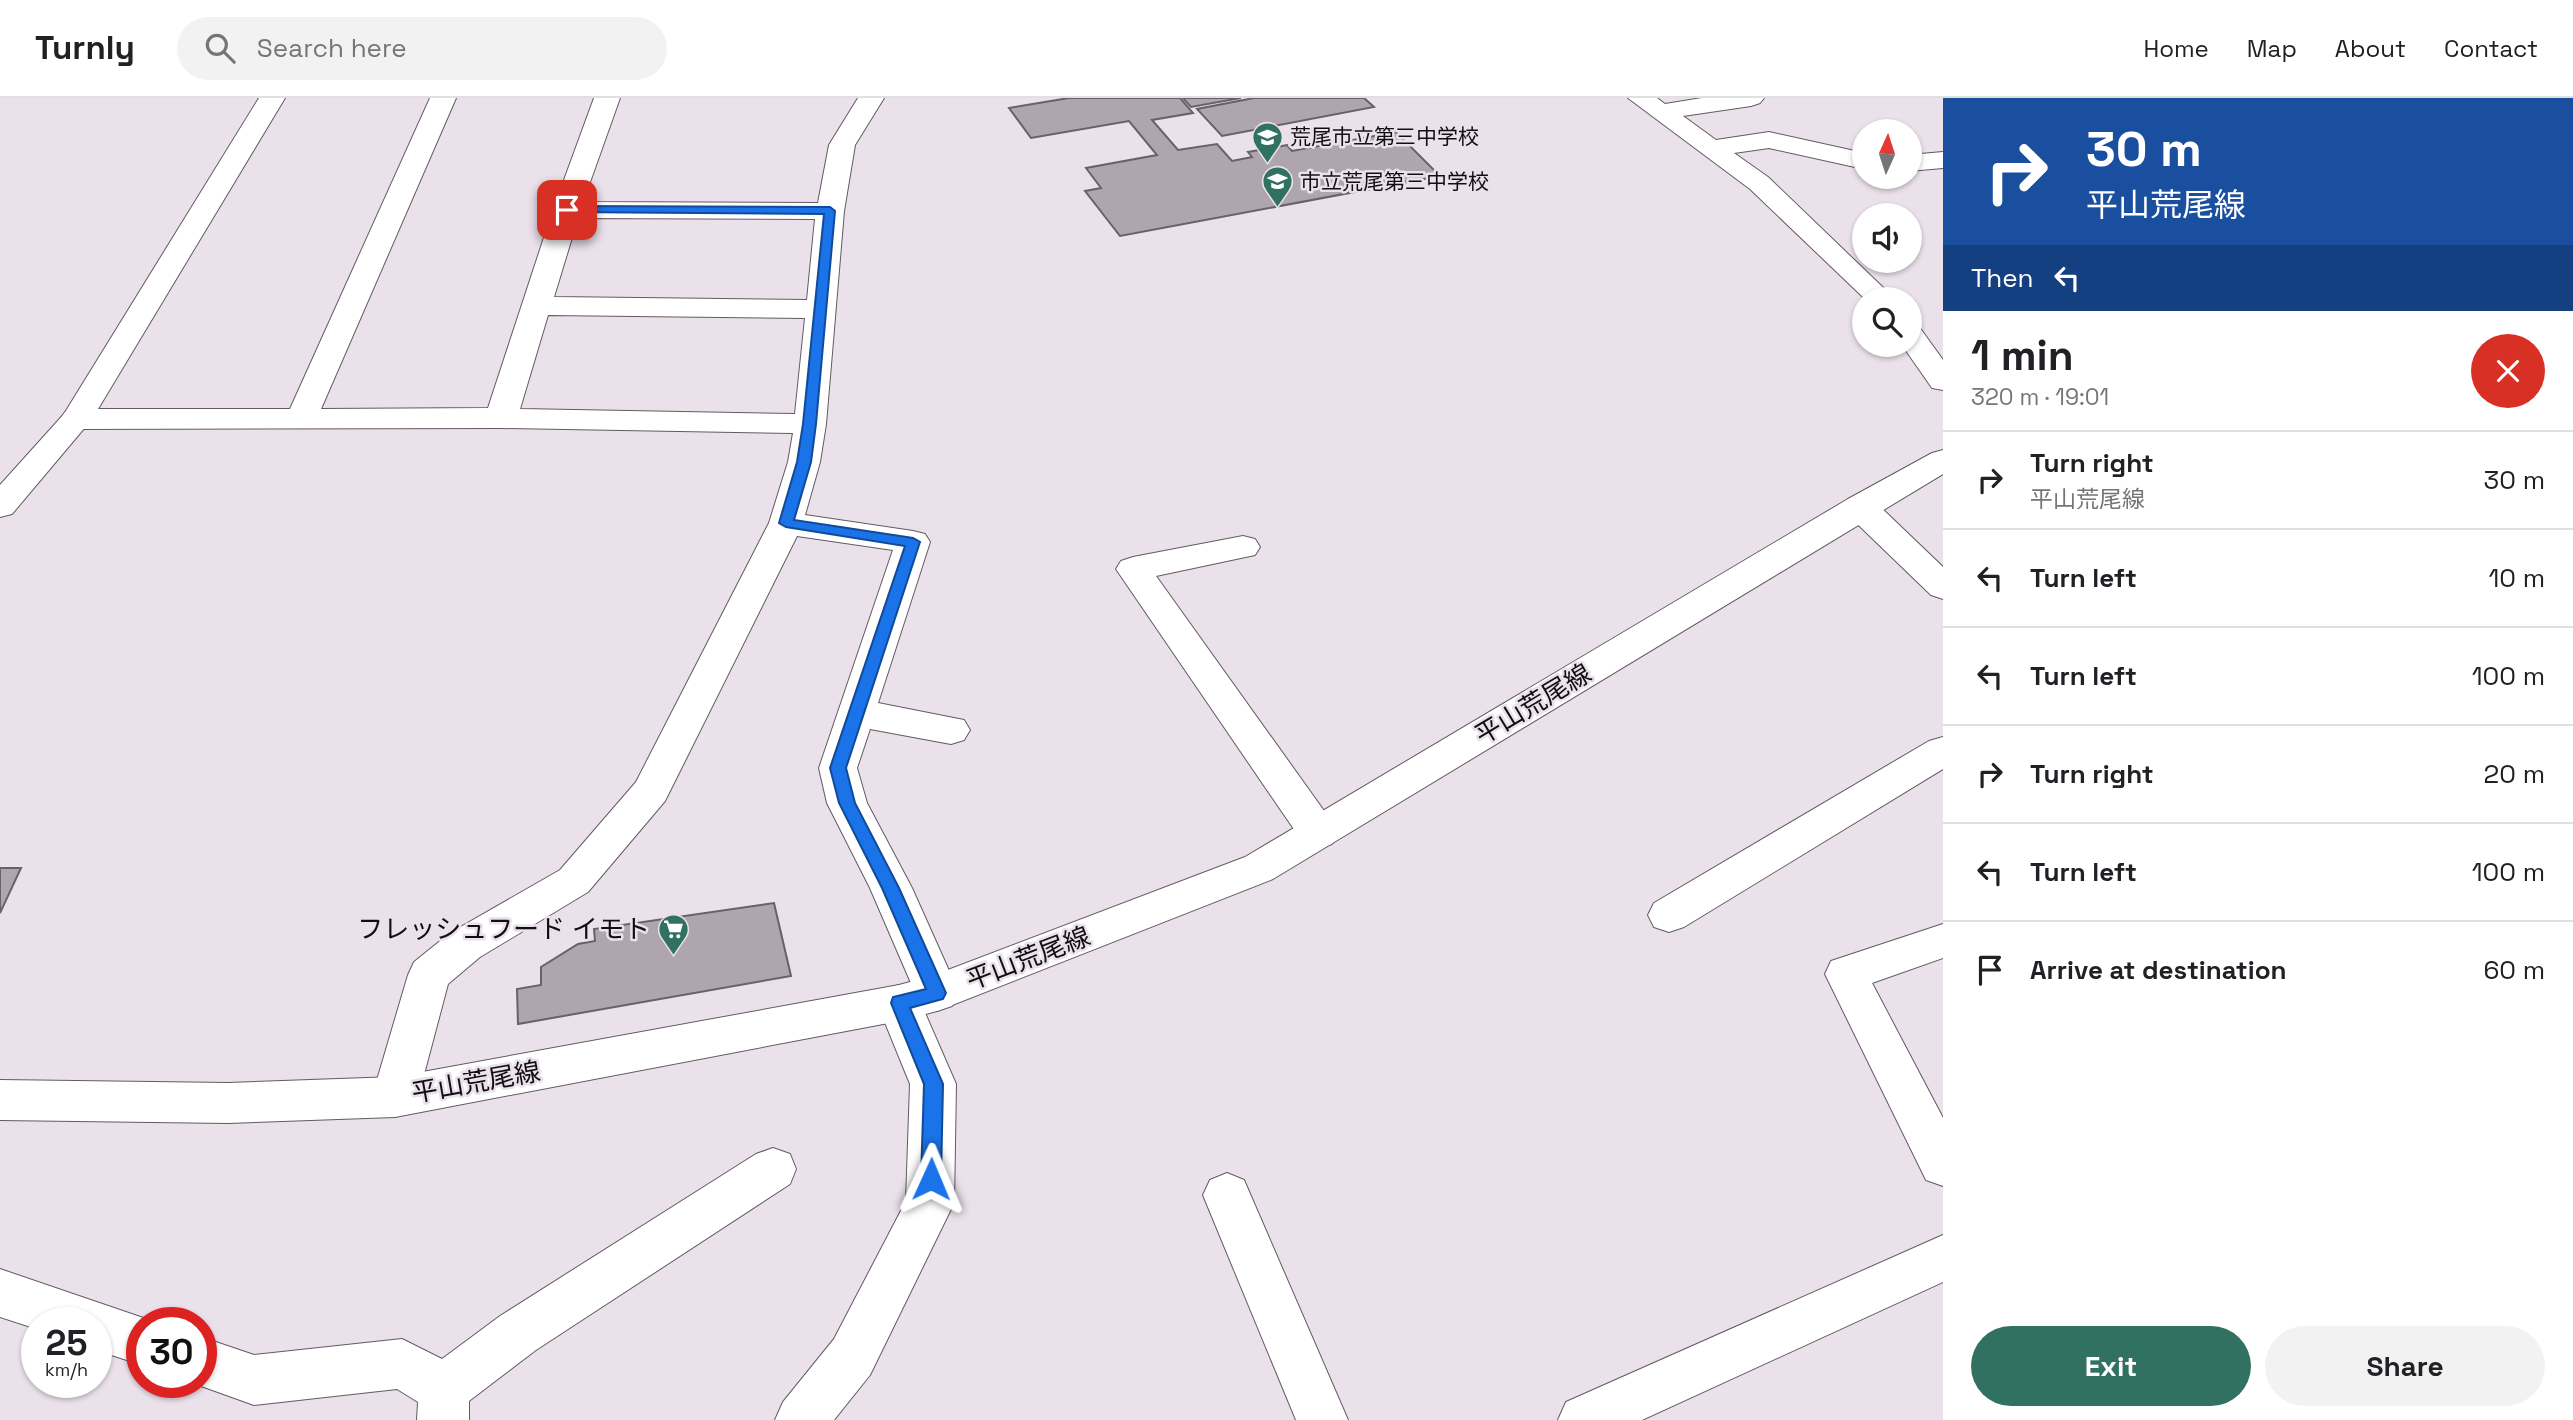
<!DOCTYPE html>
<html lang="en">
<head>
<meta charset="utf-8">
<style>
  body { margin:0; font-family:"Space Grotesk","Noto Sans JP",sans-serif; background:#f2f2f2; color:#202124; height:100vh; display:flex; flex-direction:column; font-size:26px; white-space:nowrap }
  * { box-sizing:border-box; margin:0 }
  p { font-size:23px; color:#757577 }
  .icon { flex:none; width:38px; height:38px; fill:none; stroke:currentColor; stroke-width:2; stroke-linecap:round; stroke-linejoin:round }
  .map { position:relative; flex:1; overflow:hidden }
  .drawer { display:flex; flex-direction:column; background:#fff; width:630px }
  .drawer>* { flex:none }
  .top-card { background:#1a4fa0; color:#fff; overflow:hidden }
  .needle { width:46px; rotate:3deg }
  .tools { position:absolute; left:1852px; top:21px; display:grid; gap:14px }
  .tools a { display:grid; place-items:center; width:70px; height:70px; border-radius:50%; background:#fff; box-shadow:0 2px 5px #0004; font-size:35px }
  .speed { position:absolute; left:21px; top:1209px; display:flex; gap:14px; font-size:35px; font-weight:700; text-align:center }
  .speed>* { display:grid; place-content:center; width:91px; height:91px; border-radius:50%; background:#fff; box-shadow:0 2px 5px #0004; line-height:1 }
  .speed small { font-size:18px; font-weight:400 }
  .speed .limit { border:10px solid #d22; background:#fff; color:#111 }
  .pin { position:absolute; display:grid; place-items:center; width:60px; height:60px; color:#fff; margin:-30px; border-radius:14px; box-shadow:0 4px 10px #0006 }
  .me { position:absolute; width:77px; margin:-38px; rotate:1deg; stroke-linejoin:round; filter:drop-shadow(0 0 5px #0008) }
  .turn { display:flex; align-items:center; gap:24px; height:147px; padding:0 28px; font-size:32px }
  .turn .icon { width:91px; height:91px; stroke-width:2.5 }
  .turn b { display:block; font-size:49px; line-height:60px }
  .then { display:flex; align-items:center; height:66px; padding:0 28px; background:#0003; gap:14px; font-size:26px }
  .round { display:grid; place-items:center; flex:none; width:74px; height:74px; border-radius:37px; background:#f2f2f2 }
  .head { display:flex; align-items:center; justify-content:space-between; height:119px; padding:0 28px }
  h1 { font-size:42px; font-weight:800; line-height:52px }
  .action { display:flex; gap:14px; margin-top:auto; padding:14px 28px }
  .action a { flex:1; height:80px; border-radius:42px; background:#307161; color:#fff; font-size:28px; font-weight:800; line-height:80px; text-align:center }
  .action a+a { background:#f2f2f2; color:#202124 }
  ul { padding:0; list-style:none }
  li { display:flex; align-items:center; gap:21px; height:98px; padding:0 28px; border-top:2px solid #e0e0e0 }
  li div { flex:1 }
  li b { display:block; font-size:26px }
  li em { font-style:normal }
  header { display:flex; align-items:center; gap:42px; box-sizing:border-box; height:98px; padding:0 35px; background:#fff; border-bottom:2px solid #e0e0e0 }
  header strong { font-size:33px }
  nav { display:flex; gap:38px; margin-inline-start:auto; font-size:24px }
  .search { width:490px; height:63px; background:#f2f2f2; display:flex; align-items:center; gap:18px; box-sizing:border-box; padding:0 24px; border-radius:38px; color:#757577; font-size:26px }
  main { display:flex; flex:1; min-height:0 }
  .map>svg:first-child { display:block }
  .building { fill:#aea5af; stroke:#696069; stroke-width:2 }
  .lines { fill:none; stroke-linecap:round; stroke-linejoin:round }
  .street-casing { stroke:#635a63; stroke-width:2 }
  .secondary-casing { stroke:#635a63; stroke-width:2 }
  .street { fill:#fff; fill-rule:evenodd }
  .secondary { fill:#fff; fill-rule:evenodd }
  .route { fill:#1a73e8; stroke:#114b97; stroke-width:2 }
  .labels { text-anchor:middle; stroke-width:5; stroke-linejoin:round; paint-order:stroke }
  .far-poi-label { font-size:21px; fill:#110e12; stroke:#eae1eb; text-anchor:start }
  .street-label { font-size:26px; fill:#110e12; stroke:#eae1eb }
  .poi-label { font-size:26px; fill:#110e12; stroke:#eae1eb; text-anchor:end }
</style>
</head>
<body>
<header>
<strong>Turnly</strong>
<div class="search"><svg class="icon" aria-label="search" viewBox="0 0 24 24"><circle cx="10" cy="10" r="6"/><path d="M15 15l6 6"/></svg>Search here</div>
<nav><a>Home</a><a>Map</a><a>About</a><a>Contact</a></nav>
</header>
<main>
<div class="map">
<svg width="1943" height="1322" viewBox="0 0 1943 1322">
  <rect width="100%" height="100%" fill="#eae1eb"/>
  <path class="building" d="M1069,0H1180L1193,15L1152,22L1178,52L1217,46L1232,63L1252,59L1248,54L1287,47L1292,53L1396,34L1440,78L1120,138L1085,93L1101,90L1086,70L1157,57L1129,23L1031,40L1009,10Z
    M1183,0H1241L1191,9Z
    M1254,0H1364L1374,9L1222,38L1197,11Z
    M0,770H21L0,815Z
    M774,805L791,878L518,926L517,891L541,887V869L578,846L595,843L594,831Z"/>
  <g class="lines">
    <defs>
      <path id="street" d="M430,0H456L321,311L488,310L553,112L594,0H620L583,104L818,105L829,47L858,0H884L855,47L844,113L826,326L820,364L805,417L913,433L925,436L930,444L878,605L964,622L970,632L964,642L951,646L870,631L857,670L867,705L912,790L959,895L952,908L937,913L922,908L956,986L954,1105L870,1277L834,1322H775L783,1304L834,1241L906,1103L910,986L877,905L884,892L899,887L914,892L870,790L827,705L819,670L893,452L797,438L665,703L588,794L480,859L448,886L418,999L411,1013L395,1019L379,1013L372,999L408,877L414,864L450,835L560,772L636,684L769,425L788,364L793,335L501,330L76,331L65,328L60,321L65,314L76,311H290ZM578,120L815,121L807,202L554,199ZM548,217L805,220L795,316L520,311Z
        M1628,0H1657L1665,6L1702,0H1764L1760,5L1751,8L1683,18L1716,42L1769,34L1864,55V71L1769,50L1734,55L1768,79L1895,201H1865L1750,91Z
        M1943,54V70L1909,73V57Z
        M1909,227L1920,230L1943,262V292L1932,290L1902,247H1909Z
        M1860,398L1872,401L1943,469V501L1931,497L1848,417L1843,409L1848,401Z
        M1243,438L1255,441L1260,449L1255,457L1156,478L1332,724L1338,735L1332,746L1318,750L1304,746L1116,471L1121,463L1133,459Z
        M1943,639V671L1684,829L1669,834L1654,829L1648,817L1654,805L1929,643Z
        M1943,826V860L1872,885L1943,1020V1088L1926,1082L1825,876L1831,863Z
        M773,1050L790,1056L796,1071L790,1086L536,1252L469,1303V1322H417L418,1304L397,1291L254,1307L190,1284H201V1239L254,1257L402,1241L442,1261L500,1218L756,1056Z
        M1227,1075L1244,1082L1348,1322H1296L1203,1097L1210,1082Z
        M1943,1137V1184L1642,1322H1558L1566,1304Z
        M0,1171L158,1225H142V1267L96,1252V1225H37V1231L0,1219Z"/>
      <path id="secondary" d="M259,0H285L92,321L12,416L0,419V387L64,316Z
        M1943,352V376L1273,781L937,913L899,923L395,1019L228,1025L0,1022V982L228,985L395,979L899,887L932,878L1245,759L1848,401L1932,355Z"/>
    </defs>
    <use href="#street" class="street-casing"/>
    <use href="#secondary" class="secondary-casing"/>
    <use href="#street" class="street"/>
    <use href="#secondary" class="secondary"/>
  </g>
  <path class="route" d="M567,108L830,109L835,113L816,326L811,364L794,422L913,440L920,444L846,670L855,705L899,790L946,895L943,901L910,910L943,986L941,1081L938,1087L931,1090L924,1087L921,1081L924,986L891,905L893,899L926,891L882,790L839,705L830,670L905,448L786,429L779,425L797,364L803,326L824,116L563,114V109Z"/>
  <defs>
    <symbol id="school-pin" viewBox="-11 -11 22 30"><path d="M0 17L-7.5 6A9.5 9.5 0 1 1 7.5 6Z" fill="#307161" stroke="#eae1eb"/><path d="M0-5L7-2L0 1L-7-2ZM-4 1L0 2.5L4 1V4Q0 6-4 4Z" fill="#fff"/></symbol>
    <symbol id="supermarket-pin" viewBox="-11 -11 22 30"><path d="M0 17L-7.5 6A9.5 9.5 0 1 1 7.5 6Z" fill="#307161" stroke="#eae1eb"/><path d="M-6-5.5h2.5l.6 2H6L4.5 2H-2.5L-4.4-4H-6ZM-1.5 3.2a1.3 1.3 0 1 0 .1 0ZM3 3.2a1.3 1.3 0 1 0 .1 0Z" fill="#fff"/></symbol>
  </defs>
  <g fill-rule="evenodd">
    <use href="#school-pin" x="1250" y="22" width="35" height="47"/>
    <use href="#school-pin" x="1260" y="66" width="35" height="47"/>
    <use href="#supermarket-pin" x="656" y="814" width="35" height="47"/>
  </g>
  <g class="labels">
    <g class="far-poi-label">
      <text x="1290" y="46">荒尾市立第三中学校</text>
      <text x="1300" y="91">市立荒尾第三中学校</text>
    </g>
    <g class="street-label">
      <text transform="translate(1533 606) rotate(-31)" y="9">平山荒尾線</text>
      <text transform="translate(1028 860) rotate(-21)" y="9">平山荒尾線</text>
      <text transform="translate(476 984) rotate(-10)" y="9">平山荒尾線</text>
    </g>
    <g class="poi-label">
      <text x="650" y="840">フレッシュフード イモト</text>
    </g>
  </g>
</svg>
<div class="tools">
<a><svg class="needle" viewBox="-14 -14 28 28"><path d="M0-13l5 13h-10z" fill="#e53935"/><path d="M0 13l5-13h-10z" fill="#757577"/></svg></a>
<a><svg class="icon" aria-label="sound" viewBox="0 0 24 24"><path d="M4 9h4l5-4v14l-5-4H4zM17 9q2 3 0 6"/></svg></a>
<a><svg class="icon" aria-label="search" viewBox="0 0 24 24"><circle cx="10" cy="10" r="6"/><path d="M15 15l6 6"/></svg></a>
</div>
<div class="speed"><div>25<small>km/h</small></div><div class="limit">30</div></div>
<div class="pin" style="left:567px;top:112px;background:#d93025"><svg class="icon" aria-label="arrive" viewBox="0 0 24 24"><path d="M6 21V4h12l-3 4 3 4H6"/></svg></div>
<svg class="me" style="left:931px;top:1081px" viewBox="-20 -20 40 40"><path d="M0-17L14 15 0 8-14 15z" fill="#1a73e8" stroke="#fff" stroke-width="4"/></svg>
</div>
<section class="drawer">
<div class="top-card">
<div class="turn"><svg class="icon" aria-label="right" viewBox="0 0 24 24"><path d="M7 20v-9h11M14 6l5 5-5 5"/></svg><div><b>30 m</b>平山荒尾線</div></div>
<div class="then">Then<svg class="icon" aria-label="left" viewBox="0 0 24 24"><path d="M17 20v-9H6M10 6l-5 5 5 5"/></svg></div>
</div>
<div class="head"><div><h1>1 min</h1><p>320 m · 19:01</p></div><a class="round" style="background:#d93025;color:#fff"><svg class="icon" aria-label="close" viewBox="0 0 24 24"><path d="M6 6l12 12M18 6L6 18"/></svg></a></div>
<ul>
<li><svg class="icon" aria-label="right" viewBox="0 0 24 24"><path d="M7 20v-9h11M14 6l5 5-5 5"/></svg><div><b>Turn right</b><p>平山荒尾線</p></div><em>30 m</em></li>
<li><svg class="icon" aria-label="left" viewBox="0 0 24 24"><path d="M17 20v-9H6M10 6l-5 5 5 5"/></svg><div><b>Turn left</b></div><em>10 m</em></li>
<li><svg class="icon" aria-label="left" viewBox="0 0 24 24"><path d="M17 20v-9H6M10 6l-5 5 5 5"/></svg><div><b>Turn left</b></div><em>100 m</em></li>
<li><svg class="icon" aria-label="right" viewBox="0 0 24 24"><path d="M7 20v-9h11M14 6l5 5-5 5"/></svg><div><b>Turn right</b></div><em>20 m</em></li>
<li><svg class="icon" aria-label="left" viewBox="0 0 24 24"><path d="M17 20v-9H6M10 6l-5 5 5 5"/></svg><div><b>Turn left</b></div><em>100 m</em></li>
<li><svg class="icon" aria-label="arrive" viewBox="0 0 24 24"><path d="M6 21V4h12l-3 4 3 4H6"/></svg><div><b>Arrive at destination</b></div><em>60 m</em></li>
</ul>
<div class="action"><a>Exit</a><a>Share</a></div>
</section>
</main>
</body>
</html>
